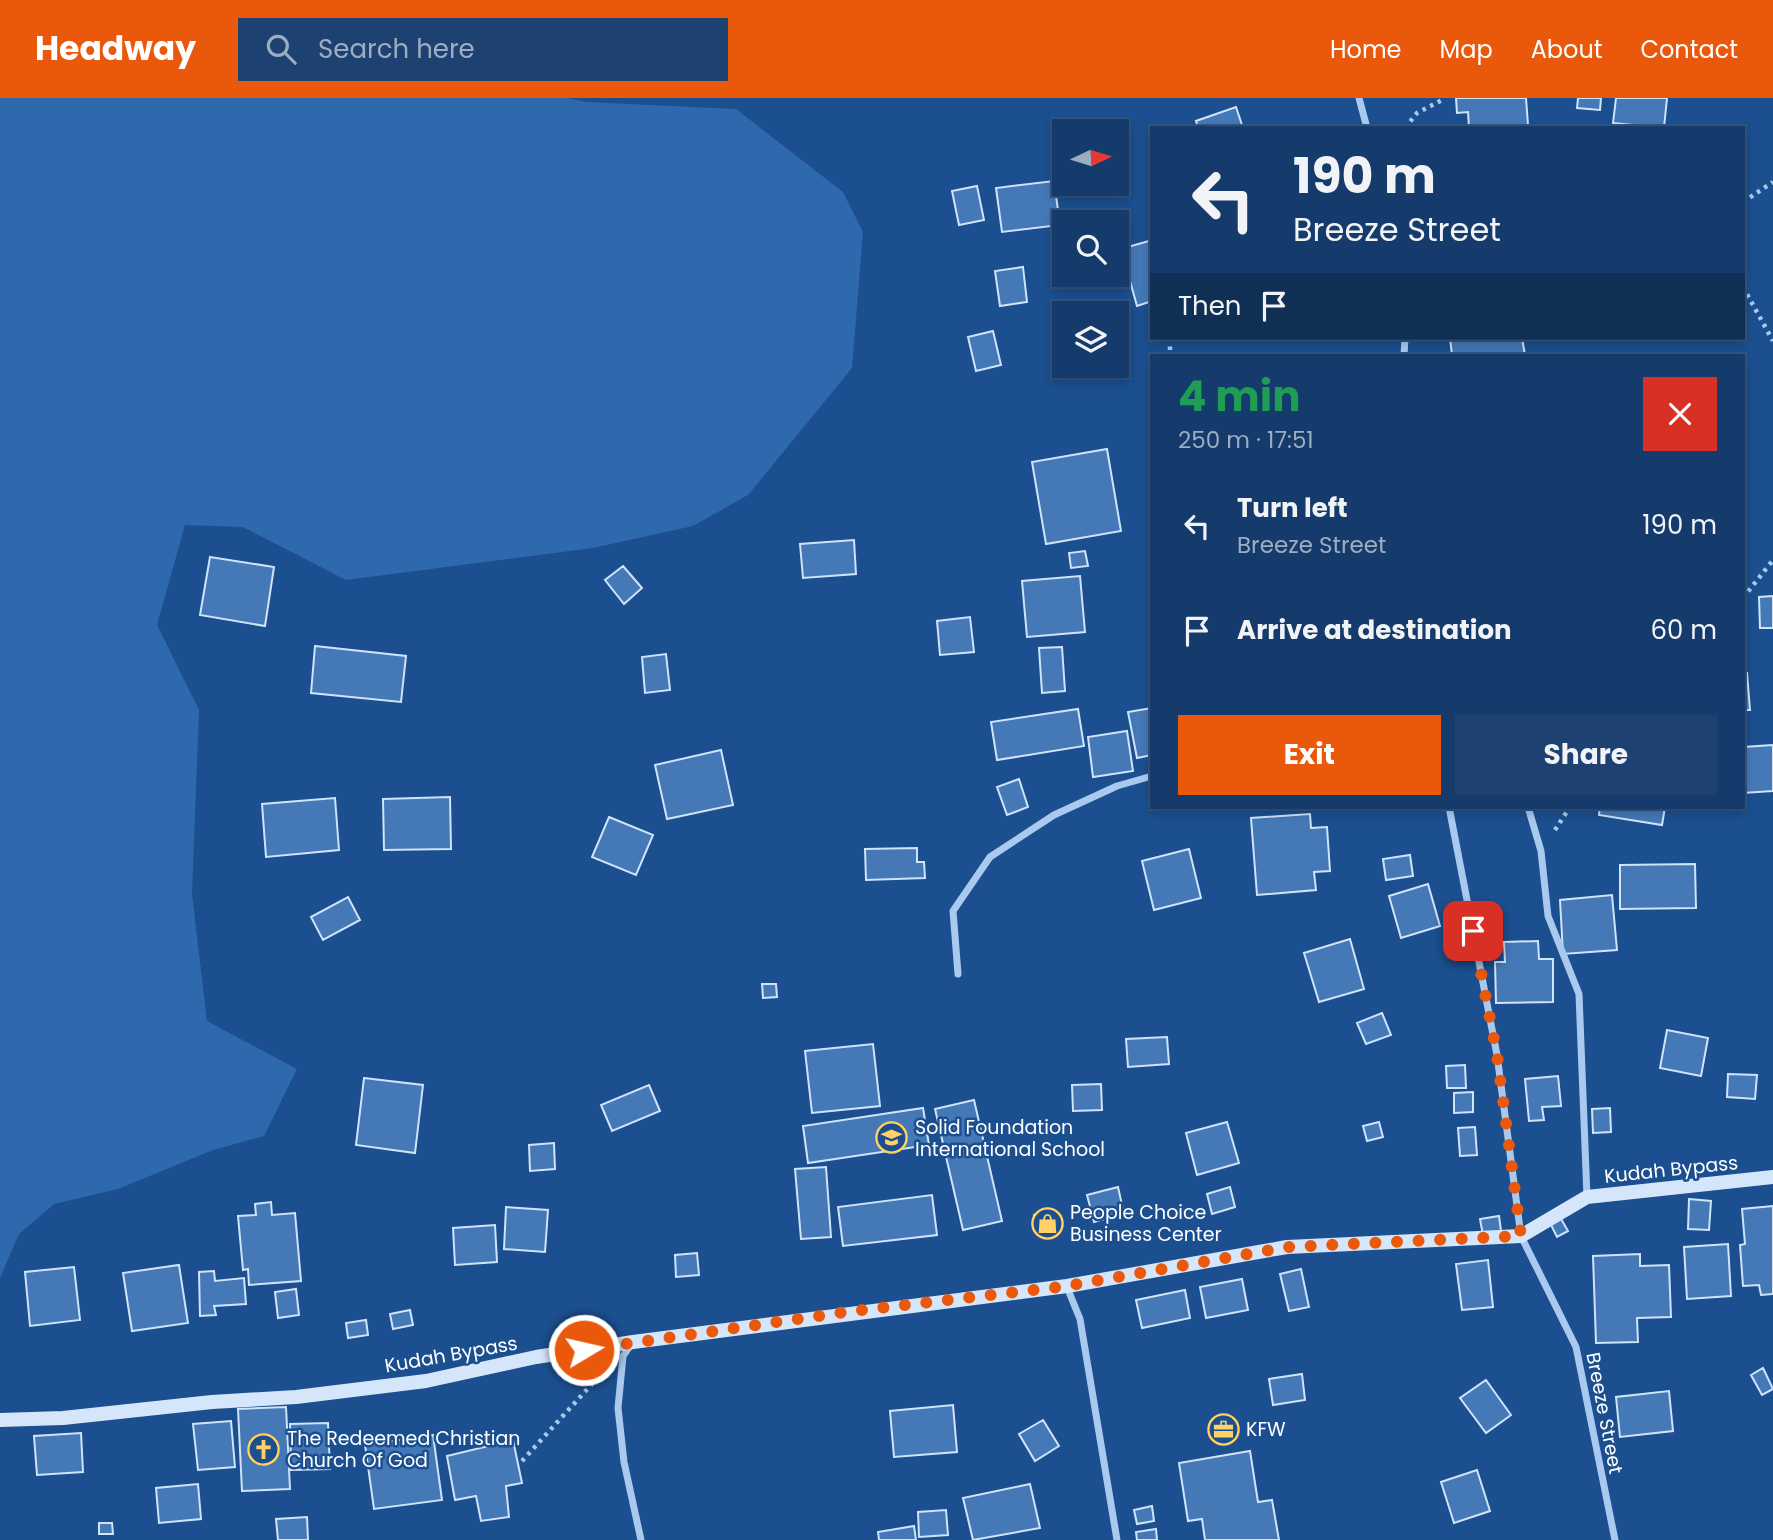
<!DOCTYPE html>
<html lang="en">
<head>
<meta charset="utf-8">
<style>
  body { margin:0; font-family:Poppins,sans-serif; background:#1d4271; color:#f1f3f6; height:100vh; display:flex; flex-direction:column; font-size:26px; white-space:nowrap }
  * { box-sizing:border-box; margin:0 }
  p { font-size:23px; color:#9dadc1 }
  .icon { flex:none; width:38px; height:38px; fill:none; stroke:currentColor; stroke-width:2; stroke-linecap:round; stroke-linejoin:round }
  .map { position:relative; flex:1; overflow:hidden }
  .side { position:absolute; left:1150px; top:256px; width:595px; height:455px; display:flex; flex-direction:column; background:#143b6b; border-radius:0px; box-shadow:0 4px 10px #0003,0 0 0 2px #33557e }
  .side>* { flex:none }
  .hud { position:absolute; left:1150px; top:28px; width:595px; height:214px; border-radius:0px; box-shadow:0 4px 10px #0003,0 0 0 2px #33557e; background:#143b6b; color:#f1f3f6; overflow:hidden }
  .needle { width:46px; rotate:86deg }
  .tools { position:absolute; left:1052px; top:21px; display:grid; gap:14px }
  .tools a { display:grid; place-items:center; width:77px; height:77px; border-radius:0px; background:#143b6b; box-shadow:0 4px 10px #0003,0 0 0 2px #33557e; font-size:35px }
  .pin { position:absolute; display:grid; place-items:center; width:60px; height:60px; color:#fff; margin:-30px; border-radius:14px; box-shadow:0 4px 10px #0006 }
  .me { position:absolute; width:77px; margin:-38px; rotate:81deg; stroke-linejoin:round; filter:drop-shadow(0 0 5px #0008) }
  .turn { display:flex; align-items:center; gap:24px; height:147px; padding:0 28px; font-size:32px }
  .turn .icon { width:91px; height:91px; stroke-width:2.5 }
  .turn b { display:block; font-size:49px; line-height:60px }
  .then { display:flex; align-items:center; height:66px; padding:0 28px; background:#0003; gap:14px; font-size:26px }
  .round { display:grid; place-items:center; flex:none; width:74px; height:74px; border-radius:0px; background:#1d4271 }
  .headline { display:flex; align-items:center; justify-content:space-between; height:119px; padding:0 28px }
  h1 { font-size:42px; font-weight:700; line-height:52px; color:#1e9e55 }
  .primary-button { display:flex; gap:14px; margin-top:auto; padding:14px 28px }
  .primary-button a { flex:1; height:80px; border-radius:0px; background:#ea580c; color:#fff; font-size:28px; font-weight:700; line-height:80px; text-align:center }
  .primary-button a+a { background:#1d4271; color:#f1f3f6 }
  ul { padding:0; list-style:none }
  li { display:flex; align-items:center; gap:21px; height:105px; padding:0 28px }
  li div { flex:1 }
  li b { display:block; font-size:26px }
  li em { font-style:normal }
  header { display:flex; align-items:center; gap:42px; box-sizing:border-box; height:98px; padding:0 35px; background:#ea580c; color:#fff }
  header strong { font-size:33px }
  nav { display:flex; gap:38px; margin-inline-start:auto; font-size:24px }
  .search { width:490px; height:63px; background:#1d4271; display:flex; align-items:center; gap:18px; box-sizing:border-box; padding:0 24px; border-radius:0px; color:#9dadc1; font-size:26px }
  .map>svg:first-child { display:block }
  .green { fill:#2e69ad }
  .building { fill:#4478b7; stroke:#cfe3fa; stroke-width:2 }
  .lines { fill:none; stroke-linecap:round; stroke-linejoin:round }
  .path { stroke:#a9c9ee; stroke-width:4.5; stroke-dasharray:3.5 5; stroke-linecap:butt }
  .street { stroke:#a9c9ee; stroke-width:7 }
  .secondary { stroke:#d6e6fa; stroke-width:14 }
  .route { stroke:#ea580c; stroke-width:12; stroke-dasharray:0 21.6 }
  .labels { text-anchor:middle; stroke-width:5; stroke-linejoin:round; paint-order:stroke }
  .poi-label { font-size:19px; fill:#fff; stroke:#1b4f8f; text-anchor:start }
  .street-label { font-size:19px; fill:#fff; stroke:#1b4f8f }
</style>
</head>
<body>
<header>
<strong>Headway</strong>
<div class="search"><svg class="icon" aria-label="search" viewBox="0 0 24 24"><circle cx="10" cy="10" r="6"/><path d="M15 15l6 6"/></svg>Search here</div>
<nav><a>Home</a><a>Map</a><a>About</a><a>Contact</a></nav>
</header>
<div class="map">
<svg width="1773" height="1442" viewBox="0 0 1773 1442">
  <rect width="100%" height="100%" fill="#1b4f8f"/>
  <path class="green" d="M0,0H567L586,4L736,11L843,94L863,134L852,270L748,397L693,428L593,450L346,482L243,429L185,427L157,527L199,612L192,796L207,923L297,971L264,1038L213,1052L118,1091L54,1106L19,1136L0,1180Z"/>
  <path class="building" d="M1456,0H1526L1528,27L1469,30L1468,14L1457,15Z
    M1578,0H1601L1600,12L1577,10Z
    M1616,0H1667L1664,30L1613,25Z
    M1236,9L1243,30H1198L1196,23Z
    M1054,83L1060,127L1002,134L996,90Z
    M977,88L984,122L959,127L952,93Z
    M1152,142V203L1137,208L1121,151Z
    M1023,169L1027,204L1000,208L995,173Z
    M993,233L1001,267L976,273L968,239Z
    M1450,240H1522L1525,257H1452Z
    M1107,351L1121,433L1046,446L1032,364Z
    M854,442L856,476L803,480L800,446Z
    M1085,453L1088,468L1071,470L1069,455Z
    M210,459L274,469L265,528L200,517Z
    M623,468L642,490L624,506L605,482Z
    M1080,478L1085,534L1027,539L1022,483Z
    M1773,498V530H1760L1759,499Z
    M970,519L974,554L940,557L937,523Z
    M315,548L406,558L401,604L311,595Z
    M1062,549L1065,593L1042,595L1039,550Z
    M666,556L670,592L645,595L642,559Z
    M1743,575H1747L1750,612H1743Z
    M1152,610V657L1137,660L1128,614Z
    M1078,611L1084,648L997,662L991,624Z
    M1127,633L1133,673L1093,679L1088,639Z
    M1773,647V693L1743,695V649Z
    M721,652L733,707L667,721L655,667Z
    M1019,681L1028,709L1007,717L997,689Z
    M450,699L451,751L384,752L383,701Z
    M335,700L339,752L266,759L262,706Z
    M1600,709H1665L1662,727L1599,717Z
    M1310,716L1311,730L1327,729L1330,773L1314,774L1316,792L1257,797L1251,720Z
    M609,719L653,737L636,777L592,759Z
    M917,750V764H924L925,780L866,782L865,751Z
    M1189,751L1201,800L1154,812L1142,763Z
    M1410,757L1413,778L1386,782L1383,761Z
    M1695,766L1696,810L1620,811V767Z
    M1428,786L1440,828L1401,840L1389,798Z
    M1612,797L1617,852L1563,856L1560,802Z
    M348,799L360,822L323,842L311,819Z
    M1350,841L1364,891L1319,904L1304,855Z
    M1538,843L1539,861H1553V904L1496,905L1495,864H1505L1504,844Z
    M762,886H776L777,899L763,900Z
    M1382,915L1391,937L1366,946L1357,925Z
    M1667,932L1708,940L1701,978L1660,970Z
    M1167,939L1169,966L1128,969L1126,941Z
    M873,946L880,1008L812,1015L805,953Z
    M1465,967L1466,990H1447L1446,968Z
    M1728,976L1757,977L1755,1001L1727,999Z
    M1558,978L1561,1008L1542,1009L1544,1022L1529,1023L1525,981Z
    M364,980L423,987L415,1055L356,1047Z
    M1101,986L1102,1012L1073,1013L1072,987Z
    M649,987L660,1013L612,1033L601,1007Z
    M1473,994V1014L1454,1015V995Z
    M974,1002L1002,1123L963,1132L935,1011Z
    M923,1010L929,1047L808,1065L803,1028Z
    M1610,1010L1611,1034L1593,1035L1592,1011Z
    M1227,1024L1239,1065L1197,1077L1186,1035Z
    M1379,1024L1383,1039L1367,1043L1363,1028Z
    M1475,1029L1477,1057L1460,1058L1458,1030Z
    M554,1045L555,1071L530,1073L529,1047Z
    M826,1069L831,1139L801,1141L795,1071Z
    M1118,1089L1124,1116L1094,1124L1087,1097Z
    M1230,1089L1235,1109L1212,1116L1207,1096Z
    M932,1097L937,1137L843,1148L838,1109Z
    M1689,1101L1711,1103L1709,1132L1688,1131Z
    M271,1104L272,1117L295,1115L301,1183L249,1187L248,1171L243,1172L238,1118L256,1117L255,1106Z
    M1773,1108V1196L1761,1197L1759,1187L1743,1188L1740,1147L1745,1146L1742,1111Z
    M506,1109L548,1112L545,1154L504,1151Z
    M1053,1112L1059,1132L1039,1137L1034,1117Z
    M1499,1118L1502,1140L1484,1143L1480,1121Z
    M1560,1119L1568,1133L1557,1139L1550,1125Z
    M495,1127L497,1164L455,1167L453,1130Z
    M1728,1146L1731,1198L1687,1201L1684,1149Z
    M697,1155L699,1177L676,1179L675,1157Z
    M1640,1156V1168L1669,1167L1671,1219L1637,1220L1638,1244L1596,1245L1593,1158Z
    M1488,1162L1493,1209L1462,1212L1456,1166Z
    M179,1167L188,1225L132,1233L123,1175Z
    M74,1169L80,1222L30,1228L25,1174Z
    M1301,1171L1309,1209L1289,1213L1280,1176Z
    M214,1173L215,1183L244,1180L246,1206L214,1208L216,1217L200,1218L199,1174Z
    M1242,1181L1248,1212L1206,1220L1200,1189Z
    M296,1191L299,1217L278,1220L275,1194Z
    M1185,1192L1190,1220L1142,1230L1136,1202Z
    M410,1212L413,1227L393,1231L390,1216Z
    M366,1222L368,1237L348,1240L346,1225Z
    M1763,1270L1773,1291L1762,1297L1751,1277Z
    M1302,1276L1305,1302L1273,1307L1269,1281Z
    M1486,1282L1511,1317L1486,1335L1460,1300Z
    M1669,1293L1673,1333L1620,1339L1616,1299Z
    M953,1307L957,1354L894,1359L890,1313Z
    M286,1309L290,1391L242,1393L238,1311Z
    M1043,1322L1059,1348L1035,1363L1019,1336Z
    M231,1323L235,1369L198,1372L193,1326Z
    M328,1325L330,1371L291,1372L290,1326Z
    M81,1335L83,1374L37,1377L34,1338Z
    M433,1337L442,1402L374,1411L365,1347Z
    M513,1342L522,1385L506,1388L509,1419L481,1423L476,1398L455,1402L447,1358Z
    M1250,1353L1258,1404L1272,1402L1279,1442H1205L1202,1421L1188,1423L1179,1365Z
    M1477,1372L1490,1413L1454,1425L1441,1384Z
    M198,1386L201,1421L159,1425L156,1390Z
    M1030,1386L1040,1430L973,1442L963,1400Z
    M1152,1408L1154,1423L1137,1426L1134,1412Z
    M946,1412L948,1437L919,1439L918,1414Z
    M307,1419L308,1442H278L276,1421Z
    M99,1425H112L113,1436H99Z
    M914,1428L916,1442H879L878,1434Z
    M1156,1431L1157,1442H1137L1136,1434Z"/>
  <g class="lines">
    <path class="path" d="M1405,30L1417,15L1444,1
      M1743,104L1773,84
      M1743,189L1773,243
      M1170,240V257
      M1743,500L1773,462
      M1555,732L1570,709
      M522,1363L601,1276"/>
    <path class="street" d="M1359,0L1367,30
      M1404,257L1405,240
      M1449,709L1497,957L1521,1138L1576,1249L1615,1442
      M1528,709L1541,753L1548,818L1579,896L1587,1099
      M958,876L953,813L990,759L1054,717L1117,688L1152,678
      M1067,1189L1080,1221L1117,1442
      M632,1245L623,1258L618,1310L624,1364L641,1442"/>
    <path class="secondary" d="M0,1322L63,1320L212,1304L296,1299L426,1283L536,1259L633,1244L1067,1188L1287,1149L1521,1138L1587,1099L1773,1079"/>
  </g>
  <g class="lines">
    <path class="route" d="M584,1252L846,1214L1067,1188L1287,1149L1521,1138L1497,957L1473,833"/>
  </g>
  <defs>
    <symbol id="school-ring" viewBox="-11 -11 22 22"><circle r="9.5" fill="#1b4f8f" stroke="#ffd166" stroke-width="1.5"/><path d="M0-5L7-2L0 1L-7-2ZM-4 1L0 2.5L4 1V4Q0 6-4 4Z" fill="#ffd166"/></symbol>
    <symbol id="shop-ring" viewBox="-11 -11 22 22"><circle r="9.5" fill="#1b4f8f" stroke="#ffd166" stroke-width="1.5"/><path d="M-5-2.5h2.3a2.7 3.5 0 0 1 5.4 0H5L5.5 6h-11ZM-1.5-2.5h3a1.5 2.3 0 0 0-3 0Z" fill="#ffd166"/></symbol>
    <symbol id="office-ring" viewBox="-11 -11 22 22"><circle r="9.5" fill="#1b4f8f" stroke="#ffd166" stroke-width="1.5"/><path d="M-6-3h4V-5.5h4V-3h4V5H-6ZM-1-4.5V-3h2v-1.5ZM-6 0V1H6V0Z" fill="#ffd166"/></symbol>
    <symbol id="church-ring" viewBox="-11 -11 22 22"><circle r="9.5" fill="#1b4f8f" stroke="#ffd166" stroke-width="1.5"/><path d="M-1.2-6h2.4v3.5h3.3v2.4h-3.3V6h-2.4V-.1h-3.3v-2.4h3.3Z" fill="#ffd166"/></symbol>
  </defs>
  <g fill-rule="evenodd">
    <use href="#school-ring" x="874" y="1022" width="35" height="35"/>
    <use href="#shop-ring" x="1030" y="1108" width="35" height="35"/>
    <use href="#office-ring" x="1206" y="1314" width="35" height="35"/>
    <use href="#church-ring" x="246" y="1334" width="35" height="35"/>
  </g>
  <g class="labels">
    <g class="poi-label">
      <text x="915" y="1036">Solid Foundation<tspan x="915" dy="22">International School</tspan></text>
      <text x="1070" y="1121">People Choice<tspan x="1070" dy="22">Business Center</tspan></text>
      <text x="1246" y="1338">KFW</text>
      <text x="287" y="1347">The Redeemed Christian<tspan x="287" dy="22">Church Of God</tspan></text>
    </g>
    <g class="street-label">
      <text transform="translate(1671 1071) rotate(-6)" y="7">Kudah Bypass</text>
      <text transform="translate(451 1256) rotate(-10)" y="7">Kudah Bypass</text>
      <text transform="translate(1605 1315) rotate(79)" y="7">Breeze Street</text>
    </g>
  </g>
</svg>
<div class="tools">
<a><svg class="needle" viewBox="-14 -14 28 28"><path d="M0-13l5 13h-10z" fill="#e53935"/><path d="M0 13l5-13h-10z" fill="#9dadc1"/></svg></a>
<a><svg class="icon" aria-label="search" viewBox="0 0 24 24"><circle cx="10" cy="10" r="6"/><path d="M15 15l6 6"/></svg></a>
<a><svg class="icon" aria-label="layers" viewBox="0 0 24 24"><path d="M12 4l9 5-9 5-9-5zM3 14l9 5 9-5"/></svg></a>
</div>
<div class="pin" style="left:1473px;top:833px;background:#d93025"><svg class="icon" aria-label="arrive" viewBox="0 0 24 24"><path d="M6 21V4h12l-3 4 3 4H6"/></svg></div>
<svg class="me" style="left:584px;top:1252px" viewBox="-20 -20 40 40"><circle r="17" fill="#ea580c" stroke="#fff" stroke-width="3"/><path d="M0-11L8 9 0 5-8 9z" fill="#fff"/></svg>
<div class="hud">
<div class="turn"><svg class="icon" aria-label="left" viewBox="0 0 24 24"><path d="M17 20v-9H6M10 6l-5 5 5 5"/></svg><div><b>190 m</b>Breeze Street</div></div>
<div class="then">Then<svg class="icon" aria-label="arrive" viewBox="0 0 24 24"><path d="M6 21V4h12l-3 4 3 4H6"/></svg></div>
</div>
<section class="side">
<div class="headline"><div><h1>4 min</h1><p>250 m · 17:51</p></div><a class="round" style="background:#d93025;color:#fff"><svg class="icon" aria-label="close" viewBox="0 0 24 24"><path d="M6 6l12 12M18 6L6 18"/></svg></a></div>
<ul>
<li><svg class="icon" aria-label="left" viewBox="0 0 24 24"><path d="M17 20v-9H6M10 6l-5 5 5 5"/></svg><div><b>Turn left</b><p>Breeze Street</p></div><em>190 m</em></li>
<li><svg class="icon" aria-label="arrive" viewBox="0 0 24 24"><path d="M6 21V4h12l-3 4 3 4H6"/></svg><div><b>Arrive at destination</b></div><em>60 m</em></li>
</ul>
<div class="primary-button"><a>Exit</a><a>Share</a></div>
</section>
</div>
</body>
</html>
